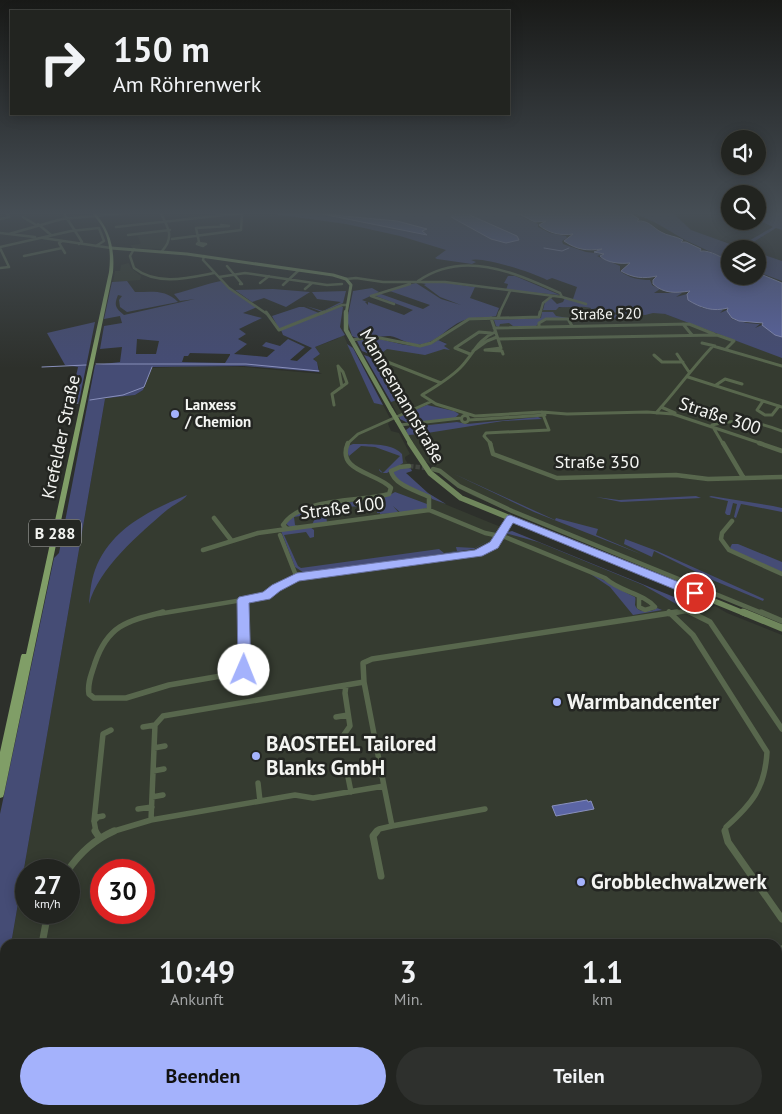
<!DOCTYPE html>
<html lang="de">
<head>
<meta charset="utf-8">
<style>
  body { margin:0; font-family:"PT Sans",sans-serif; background:#2e302d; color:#f1f3f6; height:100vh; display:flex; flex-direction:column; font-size:19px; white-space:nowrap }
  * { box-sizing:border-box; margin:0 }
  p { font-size:16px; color:#a2a4a5 }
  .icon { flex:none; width:28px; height:28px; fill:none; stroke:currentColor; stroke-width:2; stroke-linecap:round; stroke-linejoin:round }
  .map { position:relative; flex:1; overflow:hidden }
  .side { position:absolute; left:0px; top:939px; width:782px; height:176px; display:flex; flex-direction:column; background:#222420; border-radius:15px 15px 0 0; box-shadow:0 2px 12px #0003,0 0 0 1px #3f413e }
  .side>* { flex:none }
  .guide { position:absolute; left:10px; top:10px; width:500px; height:105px; border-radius:0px; box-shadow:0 2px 12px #0003,0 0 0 1px #3f413e; background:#222420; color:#f1f3f6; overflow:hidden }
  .tools { position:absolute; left:721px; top:130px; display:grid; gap:10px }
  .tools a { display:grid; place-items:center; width:45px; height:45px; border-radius:50%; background:#222420; box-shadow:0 2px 12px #0003,0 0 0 1px #3f413e; font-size:25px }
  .speed { position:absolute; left:15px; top:859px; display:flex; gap:10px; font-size:25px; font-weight:700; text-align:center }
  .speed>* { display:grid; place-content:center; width:65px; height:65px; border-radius:50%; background:#222420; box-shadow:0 2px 12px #0003,0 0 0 1px #3f413e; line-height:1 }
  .speed small { font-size:12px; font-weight:400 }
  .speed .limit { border:8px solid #d22; background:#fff; color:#111 }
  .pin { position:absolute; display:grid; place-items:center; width:42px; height:42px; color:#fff; margin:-21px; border:2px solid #fff; border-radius:50%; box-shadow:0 1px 5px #0007 }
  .me { position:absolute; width:55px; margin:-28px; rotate:1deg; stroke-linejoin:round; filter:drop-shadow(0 0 4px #0008) }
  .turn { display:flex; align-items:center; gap:18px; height:105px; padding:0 20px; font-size:22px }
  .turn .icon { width:65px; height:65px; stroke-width:2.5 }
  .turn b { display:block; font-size:35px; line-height:42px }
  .eta { display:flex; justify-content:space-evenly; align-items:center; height:85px; text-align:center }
  .eta b { font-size:30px; font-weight:700; line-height:35px }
  .cta { display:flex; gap:10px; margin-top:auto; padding:10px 20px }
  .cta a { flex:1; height:58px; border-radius:30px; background:#a4b2fc; color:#111; font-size:20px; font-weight:700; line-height:58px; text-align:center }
  .cta a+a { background:#2e302d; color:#f1f3f6 }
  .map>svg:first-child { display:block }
  .built { fill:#353b30; fill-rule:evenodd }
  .green { fill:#454c75; fill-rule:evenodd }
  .water { fill:#5b65a5; stroke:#8990bc }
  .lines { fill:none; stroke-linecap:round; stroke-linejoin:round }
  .stream { stroke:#8990bc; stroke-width:1 }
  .street-tunnel { stroke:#41443f; stroke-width:4.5; stroke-dasharray:4.5 2; stroke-linecap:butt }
  .street-far4 { stroke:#58674d; stroke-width:2.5 }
  .street-far3 { stroke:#58674d; stroke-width:3 }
  .street-far2 { stroke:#58674d; stroke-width:4.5 }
  .street-far1 { stroke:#58674d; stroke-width:5.5 }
  .street { stroke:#58674d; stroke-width:7 }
  .secondary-far3 { stroke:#6f865c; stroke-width:3 }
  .secondary-far2 { stroke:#6f865c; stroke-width:4.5 }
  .secondary-far1 { stroke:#6f865c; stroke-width:5.5 }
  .secondary { stroke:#6f865c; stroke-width:7 }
  .primary { fill:#809e67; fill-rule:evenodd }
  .street-bridge { stroke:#58674d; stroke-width:4.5 }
  .secondary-bridge { stroke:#6f865c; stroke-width:4.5 }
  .route { fill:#a4b2fc; stroke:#6b74a4 }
  .poi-dot { fill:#a4b2fc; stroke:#242622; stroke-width:2 }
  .labels { text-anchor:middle; stroke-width:5; stroke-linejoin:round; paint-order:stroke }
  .far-street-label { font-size:15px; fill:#f4f5f2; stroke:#242622 }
  .far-poi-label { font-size:15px; font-weight:bold; fill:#f4f5f2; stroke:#242622; text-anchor:start }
  .shield { fill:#242622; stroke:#b6b7b4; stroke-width:1 }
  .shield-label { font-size:16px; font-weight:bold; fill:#f4f5f2 }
  .street-label { font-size:18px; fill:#f4f5f2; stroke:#242622 }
  .near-poi-label { font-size:21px; font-weight:bold; fill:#f4f5f2; stroke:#242622; text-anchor:start }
</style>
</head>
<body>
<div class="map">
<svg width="782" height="1114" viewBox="0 0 782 1114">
  <rect width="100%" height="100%" fill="#2d302b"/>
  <path class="built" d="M168,231L169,239L162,249L132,248L131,245L141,244L137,235Z
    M129,263L131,268L141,276L140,280L113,282L115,271H120L121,265Z
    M584,305L591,310L597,308L624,314L638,309L662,313L782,357V623L473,496L460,489L434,466L424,461L406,431L410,427L408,423L400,419L391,402L381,367L376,359L381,358L375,357L387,346L413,352L447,343L438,340L467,321L540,318L542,310Z
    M343,334L374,402L383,405L391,420L388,424L391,431L399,433L410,454L405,457V459L412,471L406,473L428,493L447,505L695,606L698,601L712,607L715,606L727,613L782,635V1077L778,1079V944H11L105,399H99L135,395L143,390L152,368L195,366L244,367L322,374L318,372H320L317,362L313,359L320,354L315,347L337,339ZM26,870H69V912H26ZM101,870H144V912H101Z
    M5,977V1110H703L701,1114H0V1006Z"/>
  <path class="green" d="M259,212L519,213L520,216L538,224V227L550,233L566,236L567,238L562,241L563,244L586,252L604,254L597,256L620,266V271C629,278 639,280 650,280L652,285L660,289L654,293H682L676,297L687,294L702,308L723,310L720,313L727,310L732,319L747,323L760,324L755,328L762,325L775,335L782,337V358L665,314H666L653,313L645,315L633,313L615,319L612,317H572L595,314V311L618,315L621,314L596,308L590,310L591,308C581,305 570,308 559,307L556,310H543L545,302L551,298L557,304L563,302L565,298L573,299L577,287L552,278L547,280C534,273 482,256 471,260L476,262L472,264L437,259L435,258L446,250L400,236L346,224Z
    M632,212H672L691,230L738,247L773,227L758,220V212H782V230L776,228L742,249H730V261L685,240L656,223Z
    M758,253L782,261V281L758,272Z
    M508,276H515L560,295L506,290L508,284L504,283Z
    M127,281L135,292C151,292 166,289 178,302L127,312L120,307L119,300L122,296L118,295C114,305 115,308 124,315L195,299L180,301L174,294C190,290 205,284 221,281L232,291L257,307L243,313L262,318L239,329L246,334L238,339L247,344L234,354L267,357L275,350L262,346L266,342L280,346L288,339L305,347L290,360L297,361L312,348L283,335L281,330L341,306L343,307L340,327L345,335L315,347L320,354L313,359L317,362L319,372L244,366L152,367L143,390L135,395L99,399H105L11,944H5V977L0,1006V814L54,558L59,553L95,365L120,362L122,347L100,349L104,326L122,323L120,316L104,319L112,282ZM137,339L159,341L156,354H136ZM190,353L230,354V355L225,363L182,362L184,356H188Z
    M416,283L441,299L461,305L440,297L424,285L426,284L421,283H448L507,292L475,287L470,298L499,308L496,316C486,319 473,316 462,321C448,327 438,341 423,344C411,347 401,338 390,336C379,335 363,342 352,336L347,320L353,291L372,288L379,292L362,300L367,302H365L368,305V302L404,315L413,310L373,295L378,293L423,309L430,305L387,290Z
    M273,289L310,292L286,307L264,298L252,302L235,290Z
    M346,291L343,303L322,312L306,306L323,311L341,302L317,299L312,292Z
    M299,307H304L319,313L279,329L272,316Z
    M542,312H553L556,316L568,318L544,319L536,326H513L509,323L500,324L499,327L496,326L494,320L541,318Z
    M95,322L79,402L70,404L78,367L65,365L47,333Z
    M372,338C394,340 418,354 438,340L447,344L444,346L450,350L444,349L425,355L387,349L378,356L379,358L362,351L357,341Z
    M347,344L353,348L383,405L374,403Z
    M364,355L379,360L401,392L400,397L403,398L391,402Z
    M427,405L454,411L459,414L455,418L408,423L400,419L399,416Z
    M538,417L542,419L503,421L421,434L408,435L406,430L410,427L457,422L467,424Z
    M353,444C367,444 393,443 402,454L403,463L387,473C383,473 381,473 379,470V469L383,473L400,456L375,447L361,446L349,456L351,462L355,459L351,462L347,451L348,446Z
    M410,467L412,471L406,473L428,493L446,504L432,499L430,496L399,482L392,475L394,470Z
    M452,473L555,520L556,518L598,529L596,535L643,555L534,512Z
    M395,492L427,504L428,508L401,513L393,506L399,513L380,514V513H377L378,508C364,509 361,505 346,507L345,510H325L327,522L312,525L315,518L312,514L294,517L295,525L298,526L290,527L285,523C299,504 356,502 378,500C383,499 389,495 395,492Z
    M187,495C184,500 173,505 167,510C139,534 99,568 89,604C90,593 91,581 95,570C110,529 150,510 187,495Z
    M696,496L701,498L621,502L596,497L619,500Z
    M711,496L773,506L782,508V512L741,504L736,518L734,517L737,504L733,503L730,515H727L725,513L728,501L709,497Z
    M310,527L314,530V537L310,538L306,532L284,535L298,566L301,568L439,549L444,553L457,551L456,547L475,548L489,540L474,549L306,574L295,567L281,531Z
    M512,531L706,610V611L688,604L678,605L643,585L538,542L505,533Z
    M625,539L657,551L764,599L763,601L710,579L654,551L652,557L624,544Z
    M732,544H738L782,562V572L732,550L730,548Z
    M589,573C606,580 619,590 635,597C636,599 635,602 635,605C638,614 652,612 657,608L662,610L633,615L610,587Z
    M782,1077V1114H701L703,1110H778V1079Z
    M31,1110H118L119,1114H31Z"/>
  <path class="water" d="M454,212H463L517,236L519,240L506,243L491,239L451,217Z
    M525,212H628L639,219L637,221C649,220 653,228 661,232C667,236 676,236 683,240L681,242H686L701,249L700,251C711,250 722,258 730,262V276H758V273L782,283V337L775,335L762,325L763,323L739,321L732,318L727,311L728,308C713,312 701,308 688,300L687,294L690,291C676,293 664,294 653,284V280L657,276C643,279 633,278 621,271L630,263C620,264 607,263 600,256L604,254L594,252L602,249C587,251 577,250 564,241L573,234C561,236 548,233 539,225L546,221L535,222L519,214Z
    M322,214L397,221L427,229L422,231L427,235Z
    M587,800L588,802L591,801L594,809L556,816L552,806Z"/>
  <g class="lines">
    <path class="stream" d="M544,248L562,251L569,248
      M96,364H246L319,371
      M42,367L86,365
      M90,400L123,395L144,387L152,367
      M70,404L78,403"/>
    <path class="street-tunnel" d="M409,466L427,468"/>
    <path class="street-far4" d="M0,212H8
      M63,212L82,242L79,244
      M160,212C168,227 175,237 162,251
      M23,217L36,225
      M0,219L9,217L6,212
      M38,224L51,235
      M116,227L243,213
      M0,233L35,237
      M9,234L62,219L138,212
      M128,235L170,230
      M43,238L111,248
      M172,239L241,230L242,213
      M62,241L59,243L65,253
      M199,243L206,244L203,246L197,244L199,242L196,228L229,226L221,225
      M0,247L71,231L99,228L104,241L96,246
      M0,248L9,267L0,268
      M134,249L130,256L134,268C157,286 188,278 214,273
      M24,256L62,248
      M204,256L203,260L229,288L267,314
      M227,266L242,284H240
      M219,277L245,273L327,285L342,284
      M346,279L356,278L383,282H445L562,297L586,304
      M418,281C464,249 515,273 560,293L562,297
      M260,283L269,276
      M283,285L299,270
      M305,289L312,283
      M394,304L371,296L410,284
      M320,314L342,305H347
      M499,314L510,291
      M540,314L543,303L552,296"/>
    <path class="street-far3" d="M266,312L279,330L324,312
      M491,318L501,348L485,350L502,351L503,354
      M498,318L500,312
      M683,324L692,335
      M539,327V323L546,319H568L572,326
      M494,328L689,324L714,334
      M495,332C477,340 473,355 460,368C449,379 435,387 422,395L436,404L475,416L542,412L567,414L647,412L673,414L763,444
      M498,339L717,335L734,341L726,349
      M351,340L375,337L420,346L431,343L469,319L539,317L540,312
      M702,343L715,346
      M473,351L487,341L497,337
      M470,354L455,348L479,332L491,333
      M677,354L689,372
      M654,355L662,362H683
      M380,359L441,383
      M338,366L342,387
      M688,377L782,407
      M716,385L725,379L742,384
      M763,401L757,410L765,415H772L779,406
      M334,405L332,394L347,383L343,372L338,366
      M661,407L675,413
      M656,413C676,391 693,367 713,346L782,366
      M461.5 419a3.5 3.5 0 1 1 7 0a3.5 3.5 0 1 1-7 0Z
      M469,420L545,415
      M400,425L461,418
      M712,425C741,418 755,421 782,431
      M713,427L723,444
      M347,444L358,434L430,402
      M491,444L484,436L486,433L549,430L542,412"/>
    <path class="street-far2" d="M348,443C335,472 379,473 391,488L389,494C360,502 301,497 283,525L287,529L429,510V497C417,491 394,485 391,471L400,467L409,466
      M490,443L493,454L557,478L676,475L708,479L782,477
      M723,443L743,477
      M759,443L782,451
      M433,469L440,471L459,486L512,511L764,614
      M429,510L485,533L505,537L605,578C620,592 643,593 655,607L645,610L639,607V597
      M214,518L231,540
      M732,521L722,533L721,539L729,550L782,574
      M502,531L510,518
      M280,535L297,578
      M203,550L258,533L287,529
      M243,600V614
      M669,612L671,614
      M158,614L266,596L276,588L297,578L478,554L491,548L499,537
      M669,614L686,611L694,614"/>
    <path class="street-far1" d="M163,612C127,621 108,625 95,663C92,673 87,683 89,694L94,698H126L169,685L238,673L244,670L243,612
      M669,612L693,635L767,752C765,788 752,804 726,827L725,832
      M690,612L710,622L782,729
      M761,612L782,621
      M364,682L384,786L313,798L295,795L151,820L155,725L163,716Z
      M364,682L363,663L372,659L677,612
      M336,717L348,715
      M143,727L155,725
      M343,743V736L350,726L345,693L346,685
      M154,748L165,746
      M346,767L351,792
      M153,771L164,769
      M258,783L260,801
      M384,786L392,826L485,809
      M152,797L163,795
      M138,809L152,807
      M94,821L98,817L103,816
      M96,832L94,821L103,734L111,730
      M111,832L151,820
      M376,832L379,829L392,826"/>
    <path class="street" d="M95,831L99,837
      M377,831L373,836L381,876
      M725,831L728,842L782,919
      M68,870C81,852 94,840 114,831
      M42,944L48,912
      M778,956L782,949
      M778,1037L782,1032
      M231,1110V1114
      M390,1110L391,1114
      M457,1110L458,1114
      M17,1114L18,1110
      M531,1114L544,1110"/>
    <path class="secondary-far3" d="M111,248L187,254L333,275L346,279L351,285L346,314"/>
    <path class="secondary-far2" d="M346,312V330L391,410
      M397,420L411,444"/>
    <path class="secondary-far1" d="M410,443L430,473L461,498L746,614"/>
    <path class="secondary" d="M743,612L782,628"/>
    <path class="primary" d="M92,212H94C110,229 115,249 113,272L4,794L3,797L0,798V752L21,656L22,654H26L109,272C111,256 110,239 101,225C98,220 94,216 92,212Z"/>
    <path class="street-bridge" d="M499,537L502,531"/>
    <path class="secondary-bridge" d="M391,410L397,420"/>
  </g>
  <linearGradient id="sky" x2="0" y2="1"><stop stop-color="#191a18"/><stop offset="0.58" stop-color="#464e55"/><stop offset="1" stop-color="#464e55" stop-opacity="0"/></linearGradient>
  <rect width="782" height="368" fill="url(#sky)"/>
  <path class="route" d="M510,515L699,590L701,593L699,596H691L513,523L498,548L482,556L299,581L280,591L270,599L249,603L251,670L249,674L244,675L240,674L238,670L237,600L239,597L263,592L272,585L297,573L475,550L490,542L507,516Z"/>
  <g class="poi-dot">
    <circle cx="175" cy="414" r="5"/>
    <circle cx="557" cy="702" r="5"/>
    <circle cx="256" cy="756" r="5"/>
    <circle cx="581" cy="882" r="5"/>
  </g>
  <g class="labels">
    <g class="far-street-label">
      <text transform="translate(606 314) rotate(-1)" y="5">Straße 520</text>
    </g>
    <g class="far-poi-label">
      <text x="185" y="410">Lanxess<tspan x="185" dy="17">/ Chemion</tspan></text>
    </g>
    <rect class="shield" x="29" y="519.5" width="52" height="27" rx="4"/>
    <g class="shield-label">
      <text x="55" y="539">B 288</text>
    </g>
    <g class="street-label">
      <text transform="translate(402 396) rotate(60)" y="6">Mannesmannstraße</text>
      <text transform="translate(720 416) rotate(18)" y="6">Straße 300</text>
      <text transform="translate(61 437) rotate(-78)" y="6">Krefelder Straße</text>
      <text x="597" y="468">Straße 350</text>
      <text transform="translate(342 508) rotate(-7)" y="6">Straße 100</text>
    </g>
    <g class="near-poi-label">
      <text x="567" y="709">Warmbandcenter</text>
      <text x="266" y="751">BAOSTEEL Tailored<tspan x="266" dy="24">Blanks GmbH</tspan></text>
      <text x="591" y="889">Grobblechwalzwerk</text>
    </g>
  </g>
</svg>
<div class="tools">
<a><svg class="icon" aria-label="sound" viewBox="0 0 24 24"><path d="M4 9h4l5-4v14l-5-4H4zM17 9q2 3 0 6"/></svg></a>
<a><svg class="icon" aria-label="search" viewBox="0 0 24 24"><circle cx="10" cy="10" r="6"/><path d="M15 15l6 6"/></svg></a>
<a><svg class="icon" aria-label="layers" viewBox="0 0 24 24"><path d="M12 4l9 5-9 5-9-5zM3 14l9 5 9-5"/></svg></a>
</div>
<div class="speed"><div>27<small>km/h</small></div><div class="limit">30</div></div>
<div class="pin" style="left:695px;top:593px;background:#d93025"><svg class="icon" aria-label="arrive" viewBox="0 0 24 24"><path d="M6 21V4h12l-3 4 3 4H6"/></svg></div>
<svg class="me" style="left:244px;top:670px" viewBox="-20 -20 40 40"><circle r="19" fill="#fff"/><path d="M0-13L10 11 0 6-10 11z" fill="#a4b2fc"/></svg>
<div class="guide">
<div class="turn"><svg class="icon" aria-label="right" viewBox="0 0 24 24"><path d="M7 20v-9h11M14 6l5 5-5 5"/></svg><div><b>150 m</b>Am Röhrenwerk</div></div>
</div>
<section class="side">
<div class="eta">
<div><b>10:49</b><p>Ankunft</p></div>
<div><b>3</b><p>Min.</p></div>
<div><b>1.1</b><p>km</p></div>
</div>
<div class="cta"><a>Beenden</a><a>Teilen</a></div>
</section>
</div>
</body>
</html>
